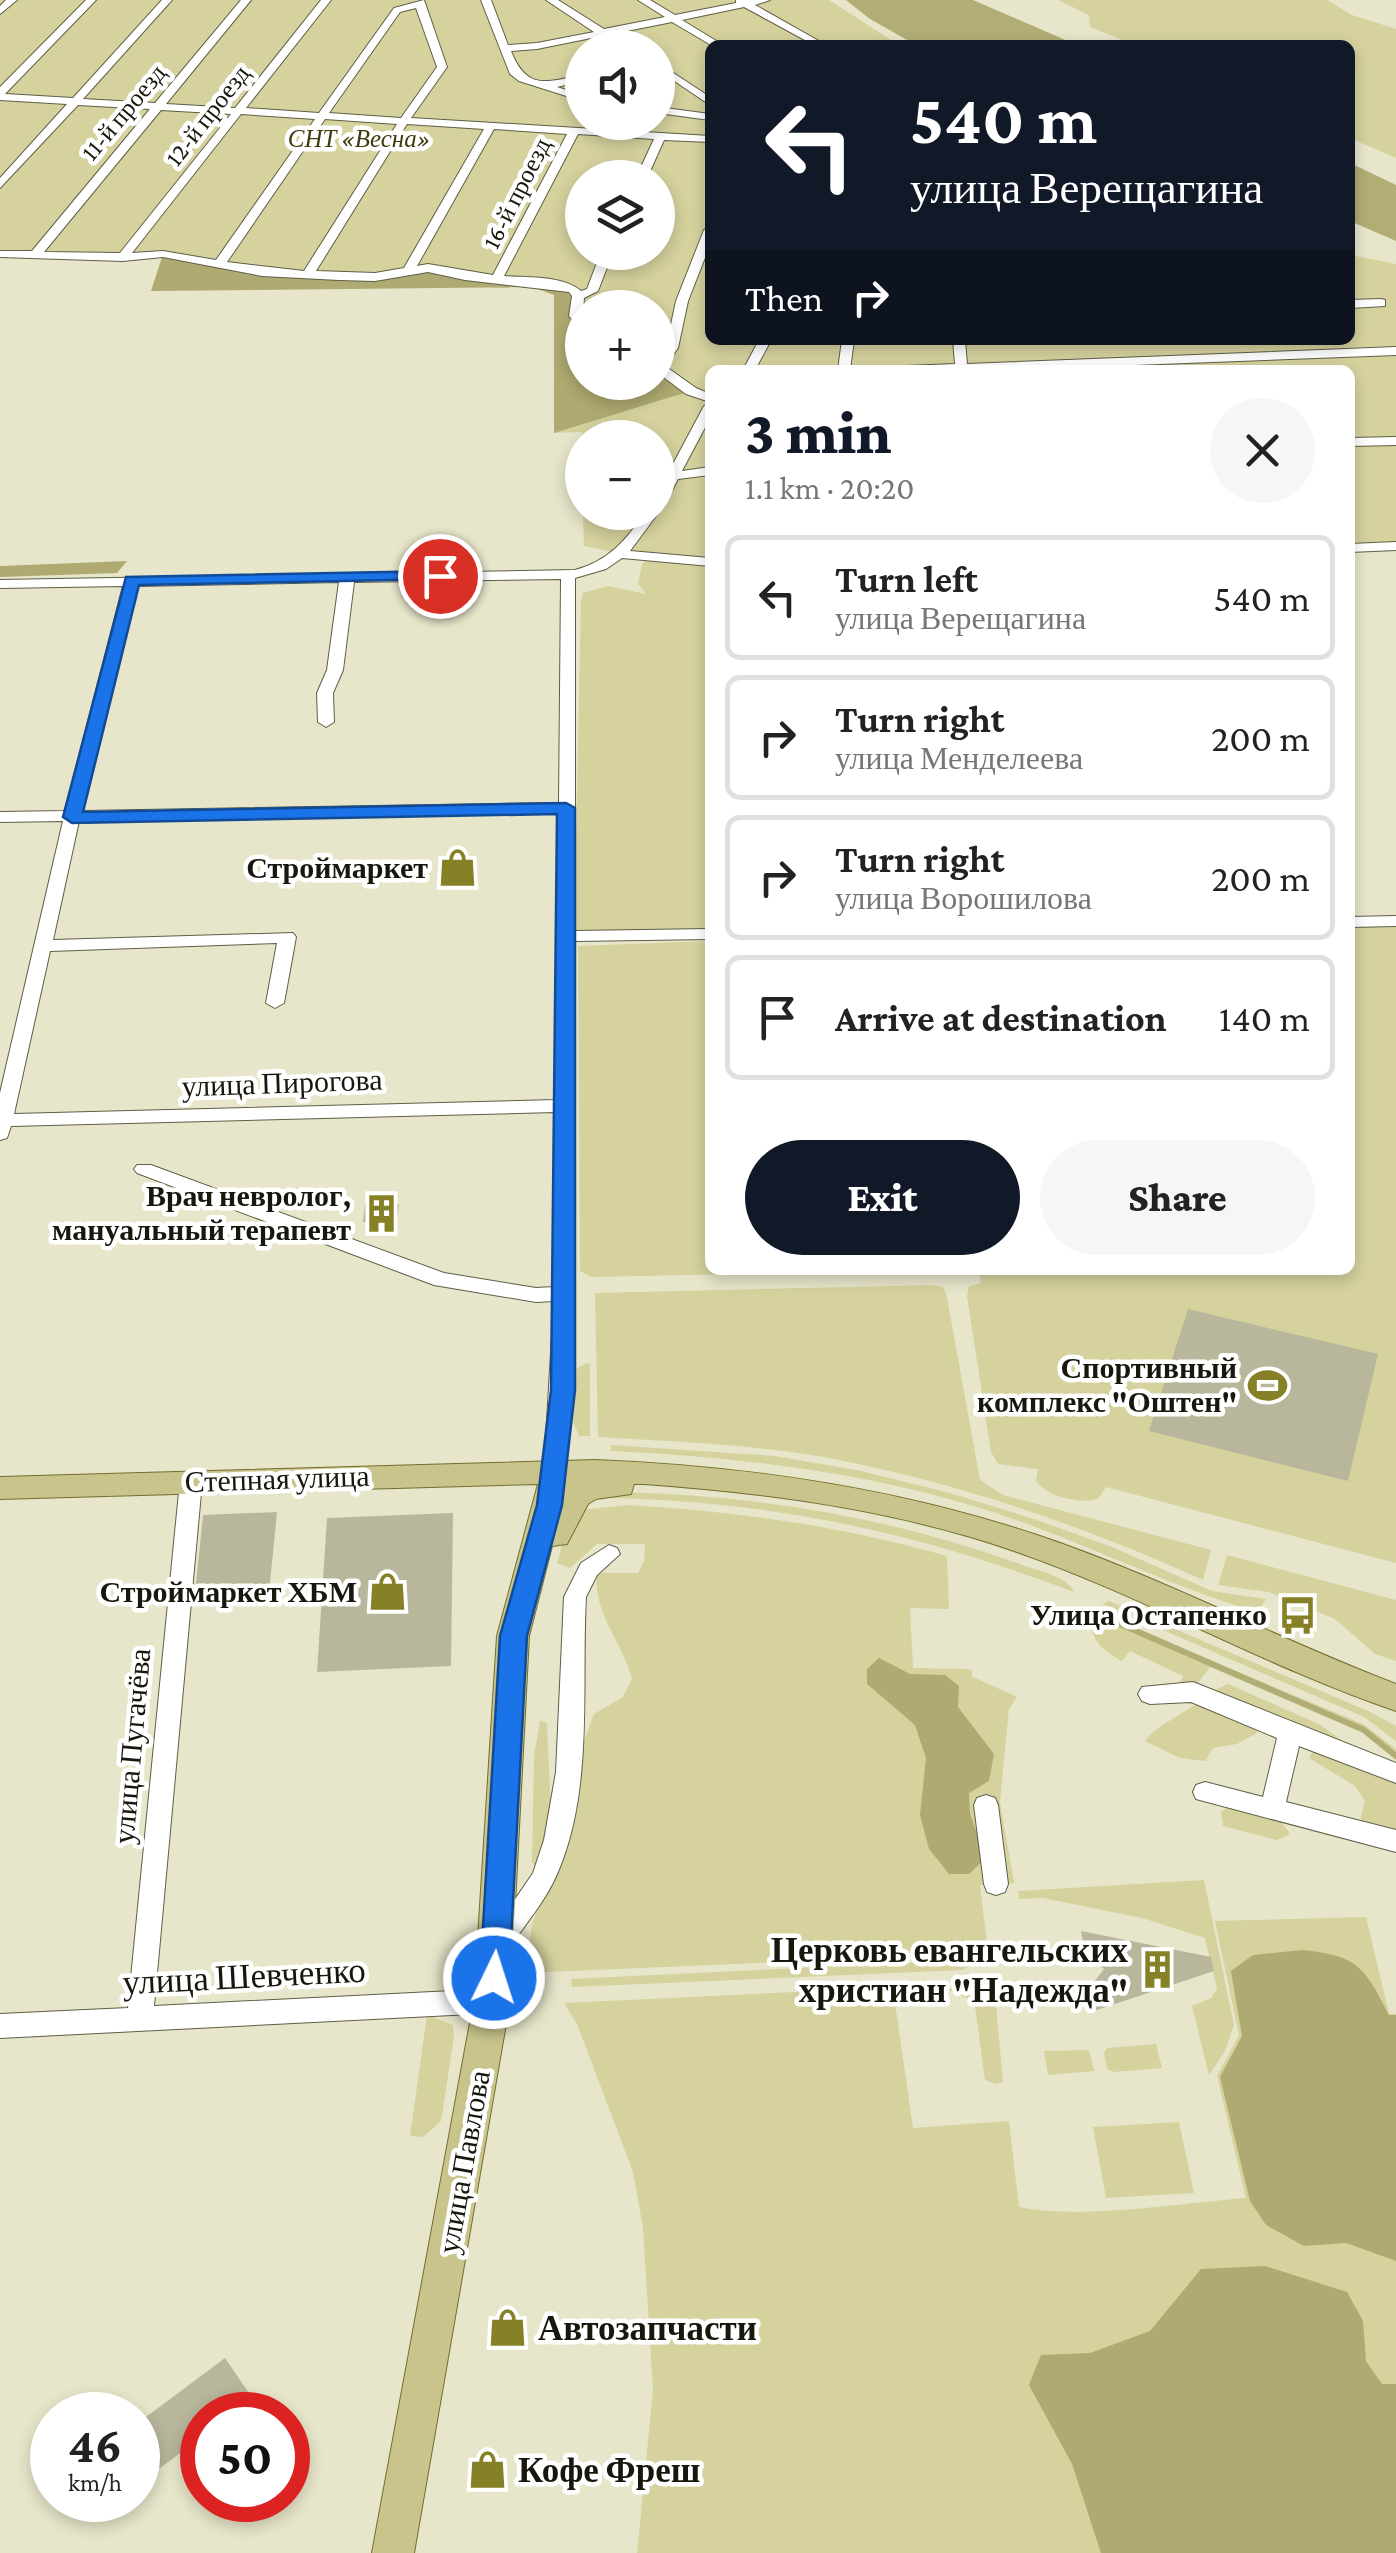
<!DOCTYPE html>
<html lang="en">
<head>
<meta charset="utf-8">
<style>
  body { margin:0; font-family:"Crimson Pro",serif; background:#f6f6f6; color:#222; height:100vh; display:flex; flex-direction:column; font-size:38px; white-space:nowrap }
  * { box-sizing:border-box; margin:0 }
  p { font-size:32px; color:#767676 }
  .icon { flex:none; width:55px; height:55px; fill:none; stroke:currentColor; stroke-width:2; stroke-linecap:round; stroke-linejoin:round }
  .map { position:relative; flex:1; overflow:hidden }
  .side { position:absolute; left:705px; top:365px; width:650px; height:910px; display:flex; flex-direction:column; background:#fff; border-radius:15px; box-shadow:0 5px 15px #0003 }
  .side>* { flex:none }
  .guide { position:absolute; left:705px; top:40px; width:650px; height:305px; border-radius:15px; box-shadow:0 5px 15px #0003; background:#111827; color:#fff; overflow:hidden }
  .fabs { position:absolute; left:565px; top:30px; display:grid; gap:20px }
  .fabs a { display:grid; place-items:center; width:110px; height:110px; border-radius:50%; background:#fff; box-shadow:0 5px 15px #0003; font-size:50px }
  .speed { position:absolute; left:30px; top:2392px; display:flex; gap:20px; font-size:50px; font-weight:700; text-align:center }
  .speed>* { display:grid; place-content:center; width:130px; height:130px; border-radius:50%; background:#fff; box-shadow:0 5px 15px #0003; line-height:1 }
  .speed small { font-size:25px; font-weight:400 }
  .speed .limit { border:15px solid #d22; background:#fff; color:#111 }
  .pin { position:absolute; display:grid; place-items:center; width:85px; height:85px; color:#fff; margin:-42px; border:5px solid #fff; border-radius:50%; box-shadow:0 2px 10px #0007 }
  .me { position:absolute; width:110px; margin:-55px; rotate:4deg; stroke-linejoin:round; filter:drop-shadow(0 0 8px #0008) }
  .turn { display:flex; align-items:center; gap:35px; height:210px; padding:0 40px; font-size:45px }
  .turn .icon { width:130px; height:130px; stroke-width:2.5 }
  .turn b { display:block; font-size:70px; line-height:85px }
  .then { display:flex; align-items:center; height:95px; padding:0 40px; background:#0003; gap:20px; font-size:38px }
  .round { display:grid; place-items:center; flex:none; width:105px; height:105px; border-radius:52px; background:#f6f6f6 }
  .head { display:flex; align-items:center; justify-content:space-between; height:170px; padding:0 40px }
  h1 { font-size:60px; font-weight:800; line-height:75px; color:#111827 }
  .primary-button { display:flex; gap:20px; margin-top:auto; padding:20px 40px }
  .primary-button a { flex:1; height:115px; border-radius:60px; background:#111827; color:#fff; font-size:40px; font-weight:800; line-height:115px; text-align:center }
  .primary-button a+a { background:#f6f6f6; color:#222 }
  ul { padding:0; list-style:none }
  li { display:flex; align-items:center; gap:30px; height:125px; margin:0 20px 15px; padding:0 20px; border:5px solid #e0e0e0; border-radius:15px }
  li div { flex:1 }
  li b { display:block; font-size:38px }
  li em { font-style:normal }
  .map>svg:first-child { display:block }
  .green { fill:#d5d29e; fill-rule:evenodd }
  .forest { fill:#aeaa71 }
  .water { fill:#b1ad74 }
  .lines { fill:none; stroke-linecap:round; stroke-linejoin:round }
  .stream { stroke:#b1ad74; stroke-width:6 }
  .building { fill:#b8b79c }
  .minor-casing { stroke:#5f5e46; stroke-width:2 }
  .major-casing { stroke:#736e2e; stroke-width:2 }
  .minor { fill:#fff; fill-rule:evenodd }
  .major { fill:#c8c48c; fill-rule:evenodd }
  .route { fill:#1a73e8; stroke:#114b97; stroke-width:2.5 }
  .labels { text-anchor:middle; stroke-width:9; stroke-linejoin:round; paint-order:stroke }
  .far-street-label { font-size:25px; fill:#18170d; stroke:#fff }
  .far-park-label { font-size:25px; font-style:italic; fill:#3f3b0d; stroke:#fff }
  .poi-label { font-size:30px; font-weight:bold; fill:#18170d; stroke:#fff; text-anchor:end }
  .street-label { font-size:30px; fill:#18170d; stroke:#fff }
  .near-poi-label { font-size:35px; font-weight:bold; fill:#18170d; stroke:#fff; text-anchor:start }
  .near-street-label { font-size:35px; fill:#18170d; stroke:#fff }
</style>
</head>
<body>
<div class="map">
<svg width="1396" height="2553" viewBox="0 0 1396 2553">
  <rect width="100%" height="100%" fill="#e7e6ca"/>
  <path class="green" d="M0,0H829L899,45H710V340H1350V255L1396,264V546L1350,548V370H710V934L574,936L581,599L583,593L608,586L646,594L638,584L642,564L648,559L584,546L583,513L658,512V438H583L582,432L554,433C599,416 646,408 690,390L658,367V308H582V326L573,289L391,274L262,272L197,257L0,254ZM582,48H658V122H582ZM582,178H658V252H582Z
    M1058,0H1327L1352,15L1396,29V158L1350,138V45H1135L1090,27L1089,15Z
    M1396,923V1563L1106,1487L1098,1499C1080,1504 1047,1497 1036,1481L1038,1469L998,1464L991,1452L967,1296L969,1286L981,1283L979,1270H1350V925Z
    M710,941V1270H929L591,1277L580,1271L578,946Z
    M932,1285L942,1287L946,1292L980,1480L1003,1495L1211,1550L1203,1580C1084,1526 962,1484 834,1459C756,1444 677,1442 598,1437L595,1293Z
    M587,1363L590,1364V1436H579L573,1422L575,1375L577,1368Z
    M611,1445L774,1456L857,1470L950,1493L1034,1519L1112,1547L1212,1591L1266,1599L1258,1612C1163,1585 1075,1537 980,1508C861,1471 735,1457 611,1451Z
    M611,1492C751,1494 891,1517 1022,1565C1039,1571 1067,1576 1074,1592C918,1533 778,1502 611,1498Z
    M627,1505C736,1511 841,1526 947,1556L949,1609L910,1608L913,1668L968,1669L973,1671L971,1676L1017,1697L1009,1709L1000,1802L1014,1883L980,1885L988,1953L524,1973L533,1921L559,1855L583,1743L594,1714L623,1697L632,1679C622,1640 593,1614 597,1573H638L644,1561L645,1544H597L570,1568L557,1563L572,1511Z
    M1227,1555L1396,1600V1661L1375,1654L1335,1619L1269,1592L1218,1585Z
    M1109,1601L1368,1711L1396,1726V1741L1364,1717L1103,1604Z
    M1095,1612L1363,1724L1396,1749V1760L1360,1731L1210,1667L1198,1683H1180L1183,1676L1130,1651L1122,1661C1102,1651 1084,1635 1095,1612Z
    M1228,1684L1319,1724L1354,1749L1207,1694Z
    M1202,1700L1253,1722L1257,1733L1237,1744L1213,1748L1205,1761L1180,1758L1145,1741C1156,1725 1184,1714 1202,1700Z
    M540,1721L547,1723L551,1814L536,1871L532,1862L534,1756Z
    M1314,1749L1396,1782V1833L1359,1824L1365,1801L1355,1786L1309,1758Z
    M1228,1807L1277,1816L1290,1834L1277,1840L1223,1826L1221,1812Z
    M1204,1880L1234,2025L1225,2051L1209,2075L1192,2006L1211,1998L1217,1989L1205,1938L1142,1918L1043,1898L1019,1899L1018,1891Z
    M1366,1917L1389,2014H1396V2553H637L653,2390L643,2228L633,2172L577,2024L564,2003L923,1986L924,1994L894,1996L913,2128L1009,2121L1019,2207C1083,2220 1178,2203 1246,2198L1217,2076L1239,2035L1215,1921Z
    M986,1959L962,1970L572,1987L571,1979Z
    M972,1985L988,1992L996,2005L1003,2082L995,2084L985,2080L975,2006L971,2000L949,1990L952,1986Z
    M427,2015L453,2025L454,2037L441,2121L423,2137L410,2136Z
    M1156,2044L1162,2068L1113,2072L1107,2069L1104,2053L1107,2048Z
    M1089,2050L1094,2071L1048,2075L1044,2051Z
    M1179,2122L1194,2193L1106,2198L1093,2127Z"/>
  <path class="forest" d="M163,254L242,267L375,277L410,269L573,289L582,326V382H658V367L691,391L554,433V295L532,287L151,291Z
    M127,561L117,573L0,577V566Z
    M879,1658L910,1674L945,1675L959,1686L958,1707L994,1754L989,1781L969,1793L970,1814L986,1858L969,1874H949L929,1849L920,1815L926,1758L915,1725L867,1684V1669Z
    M1303,1950C1358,1956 1364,1966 1389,2015H1396V2261L1346,2243L1304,2246L1266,2225L1250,2201L1220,2077L1242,2036L1231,1971L1253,1955Z
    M1265,2266L1347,2292L1363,2321L1366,2361L1382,2384H1396V2553H1101L1072,2464L1029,2385L1041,2355L1090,2353L1150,2331L1201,2269Z"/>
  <path class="water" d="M846,0H973L1077,45H916L870,19Z
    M1350,163L1396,185V241L1350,221Z"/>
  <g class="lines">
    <path class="stream" d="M1120,1624L1364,1730L1396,1756"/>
  </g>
  <path class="building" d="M442,858H475L473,878H441Z
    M365,1204H399L397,1221L363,1222Z
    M1188,1309L1378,1354L1348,1481L1149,1431Z
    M277,1512L269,1593L195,1594L203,1515Z
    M453,1513L451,1666L317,1672L327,1518Z
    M1081,1931L1211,1957L1214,1971L1094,2011L1091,1986L1104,1969L1086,1956Z
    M225,2358L253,2399L232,2415H202V2474L186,2449L160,2468L138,2434V2423Z"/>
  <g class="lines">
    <defs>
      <path id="minor" d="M6,0H17L0,14V6Z
        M86,0H96L5,94L73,98L162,0H172L83,99L155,103L241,0H251L166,104L235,108L321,0H331L246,108L319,113L394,8L424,0L447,67L411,118L710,136V142L664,140L647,178H636L654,139L578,134L504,276C528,278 562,275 581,291L587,289L601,252H613L598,291L584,298L582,330L569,316L572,296L569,292L465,280L428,272L375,281L339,280L262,276L163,257L123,261L0,257V251H32L150,109L78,105L0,188V178L67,104L0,100V87ZM416,8L437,67L401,118L329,113L400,12ZM161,110L231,114L120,253L44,252ZM241,114L315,119L216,260L163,251L132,253ZM325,119L397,124L304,271L227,262ZM407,124L484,129L404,268L375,273L316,271ZM494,129L567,134L493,275L428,264L417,266Z
        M481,0H491L508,45L537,43L594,32L546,0H558L604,29L665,17L638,0H650L675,15L736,3V0H770L755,5L826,45H814L744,7L682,20L723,45H711L672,22L612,34L632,48H619L601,36L537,49L511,51C527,91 546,82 582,75V81L557,87L582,95V101L519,81L510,74Z
        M658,63L710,97V105L658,70Z
        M658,107L710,114V120L658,113Z
        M710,227V245L688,301L678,348L665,366L696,388L710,394V402L686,394L658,373V359L666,348L676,301L704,230Z
        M1381,299L1385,300V306L1350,308V300Z
        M759,340H771L755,370H743Z
        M842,340H854L850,370H838Z
        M953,340H965L967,364L1396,347V355L1003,370H900L906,366L955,364Z
        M710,402V418L682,471L710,467V475L678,479L663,507L658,508V492L704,406Z
        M1396,437V445L1350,446V438Z
        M658,510L659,512L630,551L710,558V566L622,558L606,569L575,578V931L710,929V939L575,941L574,1340L566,1472L563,1478H547L544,1472L554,1301L536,1302L434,1285L137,1173L134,1169L137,1165H151L444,1273L536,1288L554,1287L556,1112L11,1126L7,1138L0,1140V1093L63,821L0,822V812L65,811L123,586L0,588V580L575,570C608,561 627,540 645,512ZM561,579L559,803L82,811L138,586L339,582L327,670L317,693L318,722L326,727L334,722L333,693L343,670L354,582ZM559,813L556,1100L14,1114L50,951L277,943L266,1003L275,1008L284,1003L296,937L293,933L53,940L79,821Z
        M1396,542V550L1350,552V544Z
        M1396,916V926L1350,927V917Z
        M191,1474L199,1476L202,1482L154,2006L492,1989L501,1993L505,2001L501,2009L492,2013L0,2038V2014L128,2008L180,1482L183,1476Z
        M609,1545L617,1548L620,1554L597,1575L586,1597C581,1687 594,1787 558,1872C546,1901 525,1924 508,1950L499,1953L490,1950L486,1942L533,1873L544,1840L556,1772L564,1597L581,1563Z
        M1193,1682L1396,1763V1783L1299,1746L1286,1802L1396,1830V1852L1196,1799L1193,1792L1196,1785L1205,1782L1263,1797L1277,1738L1191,1702L1150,1704L1142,1701L1138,1694L1142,1687Z
        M986,1795L995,1798L998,1805L1008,1884L1005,1892L996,1895L987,1892L984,1884L974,1805L977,1798Z"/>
      <path id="major" d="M595,1460C746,1466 893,1487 1037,1535C1160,1576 1275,1638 1396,1684V1711C1266,1667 1146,1597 1017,1552C897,1510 770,1493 644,1484H634L631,1494L596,1499L588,1504L567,1544L552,1546L529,1636L510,2001L414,2553H372L474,2001L497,1636L538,1484L0,1499V1477Z"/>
    </defs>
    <use href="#minor" class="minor-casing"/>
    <use href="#major" class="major-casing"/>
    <use href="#minor" class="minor"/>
    <use href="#major" class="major"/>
  </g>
  <path class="route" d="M440,571L445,572V579L139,585L83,812L566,803L575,808V1390L562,1505L527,1636L509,1978L505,1987L494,1991L484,1987L480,1978L500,1636L537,1505L551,1390L557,814L72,823L63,817L126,577Z"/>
  <defs>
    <symbol id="shop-bare" viewBox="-9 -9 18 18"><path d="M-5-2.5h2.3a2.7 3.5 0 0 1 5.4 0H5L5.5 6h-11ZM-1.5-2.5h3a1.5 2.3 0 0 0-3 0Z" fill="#868027" stroke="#fff" stroke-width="2.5" paint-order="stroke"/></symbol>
    <symbol id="building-bare" viewBox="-9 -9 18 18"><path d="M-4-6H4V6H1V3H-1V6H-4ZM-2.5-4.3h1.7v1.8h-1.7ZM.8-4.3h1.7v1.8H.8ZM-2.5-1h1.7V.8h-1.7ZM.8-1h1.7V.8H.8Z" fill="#868027" stroke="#fff" stroke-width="2.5" paint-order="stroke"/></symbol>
    <symbol id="stadium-bare" viewBox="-9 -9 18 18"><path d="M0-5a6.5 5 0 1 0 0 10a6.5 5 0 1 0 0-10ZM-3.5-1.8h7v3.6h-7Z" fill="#868027" stroke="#fff" stroke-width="2.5" paint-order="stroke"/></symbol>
    <symbol id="bus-bare" viewBox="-9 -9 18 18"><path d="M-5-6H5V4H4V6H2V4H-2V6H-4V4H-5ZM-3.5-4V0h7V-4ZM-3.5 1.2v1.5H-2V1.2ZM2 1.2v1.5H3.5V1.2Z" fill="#868027" stroke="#fff" stroke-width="2.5" paint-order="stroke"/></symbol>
  </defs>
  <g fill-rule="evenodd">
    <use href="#shop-bare" x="430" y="840" width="55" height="55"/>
    <use href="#building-bare" x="354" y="1186" width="55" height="55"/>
    <use href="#stadium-bare" x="1240" y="1358" width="55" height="55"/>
    <use href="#shop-bare" x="360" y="1564" width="55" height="55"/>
    <use href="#bus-bare" x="1270" y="1588" width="55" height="55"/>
    <use href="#building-bare" x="1130" y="1942" width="55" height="55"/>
    <use href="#shop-bare" x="480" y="2300" width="55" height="55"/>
    <use href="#shop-bare" x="460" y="2442" width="55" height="55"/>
  </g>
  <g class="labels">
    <g class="far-street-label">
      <text transform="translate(123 112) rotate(-50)" y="9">11-й проезд</text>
      <text transform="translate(207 115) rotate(-52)" y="9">12-й проезд</text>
      <text transform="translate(516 193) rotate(-63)" y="9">16-й проезд</text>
    </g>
    <g class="far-park-label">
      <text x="359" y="147">СНТ «Весна»</text>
    </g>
    <g class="poi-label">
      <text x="428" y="878">Строймаркет</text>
      <text x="351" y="1206">Врач невролог,<tspan x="351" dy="34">мануальный терапевт</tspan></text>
      <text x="1237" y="1378">Спортивный<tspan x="1237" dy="34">комплекс "Оштен"</tspan></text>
      <text x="357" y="1602">Строймаркет ХБМ</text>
      <text x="1267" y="1625">Улица Остапенко</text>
    </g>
    <g class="street-label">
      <text transform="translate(282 1083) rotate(-2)" y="10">улица Пирогова</text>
      <text transform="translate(277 1479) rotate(-2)" y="10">Степная улица</text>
      <text transform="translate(132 1746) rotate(-85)" y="10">улица Пугачёва</text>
      <text transform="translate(464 2162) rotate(-80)" y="10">улица Павлова</text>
    </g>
    <g class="near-poi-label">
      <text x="1128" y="1962" text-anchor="end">Церковь евангельских<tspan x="1128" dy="40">христиан "Надежда"</tspan></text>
      <text x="538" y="2340">Автозапчасти</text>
      <text x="518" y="2482">Кофе Фреш</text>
    </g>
    <g class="near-street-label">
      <text transform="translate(244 1976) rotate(-3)" y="12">улица Шевченко</text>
    </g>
  </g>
</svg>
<div class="fabs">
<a><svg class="icon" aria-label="sound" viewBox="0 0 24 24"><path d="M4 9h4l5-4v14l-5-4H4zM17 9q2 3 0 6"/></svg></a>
<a><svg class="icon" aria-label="layers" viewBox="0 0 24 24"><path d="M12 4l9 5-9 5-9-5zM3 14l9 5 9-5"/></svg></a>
<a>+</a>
<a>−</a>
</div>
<div class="speed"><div>46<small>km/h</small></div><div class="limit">50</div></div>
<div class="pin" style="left:440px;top:576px;background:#d93025"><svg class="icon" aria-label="arrive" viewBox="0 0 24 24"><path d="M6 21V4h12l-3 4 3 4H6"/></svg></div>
<svg class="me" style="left:494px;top:1978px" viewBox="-20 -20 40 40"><circle r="17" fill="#1a73e8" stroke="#fff" stroke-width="3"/><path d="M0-11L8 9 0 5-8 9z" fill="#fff"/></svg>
<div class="guide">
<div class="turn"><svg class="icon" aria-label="left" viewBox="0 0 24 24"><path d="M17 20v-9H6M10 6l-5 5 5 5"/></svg><div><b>540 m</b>улица Верещагина</div></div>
<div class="then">Then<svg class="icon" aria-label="right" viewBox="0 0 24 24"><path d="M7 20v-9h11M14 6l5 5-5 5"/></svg></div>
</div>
<section class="side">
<div class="head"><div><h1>3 min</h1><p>1.1 km · 20:20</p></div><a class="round"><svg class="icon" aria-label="close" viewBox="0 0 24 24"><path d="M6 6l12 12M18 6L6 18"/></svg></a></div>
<ul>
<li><svg class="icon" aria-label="left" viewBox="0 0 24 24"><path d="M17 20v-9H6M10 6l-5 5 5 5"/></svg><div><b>Turn left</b><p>улица Верещагина</p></div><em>540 m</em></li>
<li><svg class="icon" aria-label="right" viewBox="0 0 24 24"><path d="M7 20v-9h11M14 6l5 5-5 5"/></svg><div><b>Turn right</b><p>улица Менделеева</p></div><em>200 m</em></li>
<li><svg class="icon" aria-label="right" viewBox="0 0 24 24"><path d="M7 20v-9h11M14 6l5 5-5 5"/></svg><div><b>Turn right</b><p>улица Ворошилова</p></div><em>200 m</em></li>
<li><svg class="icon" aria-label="arrive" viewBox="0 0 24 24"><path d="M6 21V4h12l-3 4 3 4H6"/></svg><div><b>Arrive at destination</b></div><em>140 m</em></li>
</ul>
<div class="primary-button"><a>Exit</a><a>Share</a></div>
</section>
</div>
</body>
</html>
